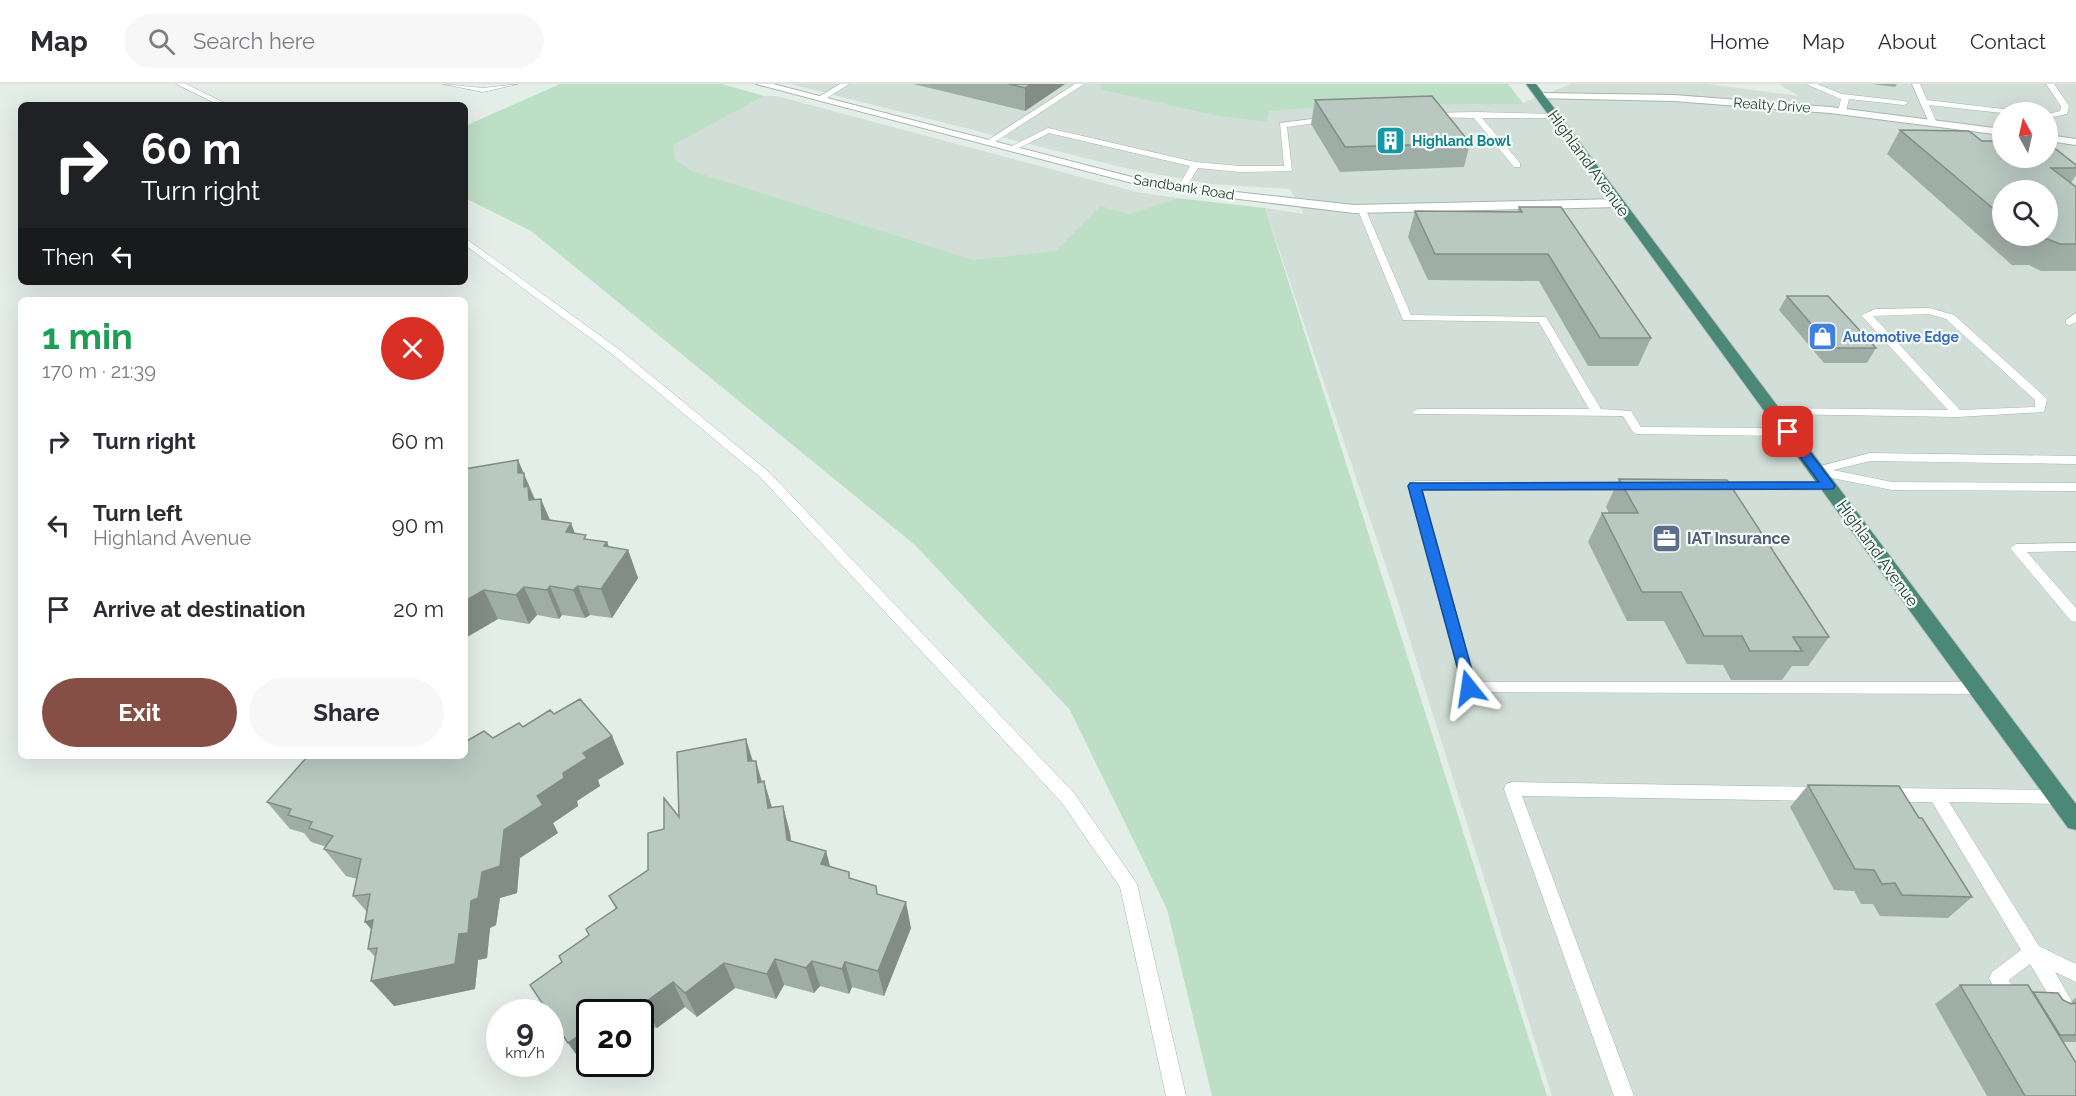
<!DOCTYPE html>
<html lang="en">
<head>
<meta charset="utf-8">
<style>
  body { margin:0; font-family:Raleway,sans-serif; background:#f7f7f7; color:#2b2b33; height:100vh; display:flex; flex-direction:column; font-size:22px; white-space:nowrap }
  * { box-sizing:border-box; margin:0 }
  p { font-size:20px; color:#7c7c81 }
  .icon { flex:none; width:33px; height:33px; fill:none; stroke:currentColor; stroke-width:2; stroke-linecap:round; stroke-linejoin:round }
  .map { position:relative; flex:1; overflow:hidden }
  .details { position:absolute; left:18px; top:213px; width:450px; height:462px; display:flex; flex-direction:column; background:#fff; border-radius:9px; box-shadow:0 6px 24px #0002 }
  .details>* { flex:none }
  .top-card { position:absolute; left:18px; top:18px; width:450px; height:183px; border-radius:9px; box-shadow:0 6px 24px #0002; background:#202124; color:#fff; overflow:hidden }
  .needle { width:39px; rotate:352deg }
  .fabs { position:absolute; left:1992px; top:18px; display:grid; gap:12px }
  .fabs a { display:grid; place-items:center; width:66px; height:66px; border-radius:50%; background:#fff; box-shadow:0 6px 24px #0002; font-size:30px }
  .speed { position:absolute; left:486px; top:915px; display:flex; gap:12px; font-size:30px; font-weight:700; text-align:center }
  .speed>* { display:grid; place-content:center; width:78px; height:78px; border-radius:50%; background:#fff; box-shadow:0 6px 24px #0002; line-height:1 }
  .speed small { font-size:15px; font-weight:400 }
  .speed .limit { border:3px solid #111; border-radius:9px; background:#fff; color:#111 }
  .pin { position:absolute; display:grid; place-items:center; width:51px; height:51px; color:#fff; margin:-26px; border-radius:12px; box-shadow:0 3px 9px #0006 }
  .me { position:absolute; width:66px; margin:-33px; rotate:345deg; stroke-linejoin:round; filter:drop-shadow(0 0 4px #0008) }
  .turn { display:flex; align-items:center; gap:21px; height:126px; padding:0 24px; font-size:27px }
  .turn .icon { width:78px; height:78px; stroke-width:2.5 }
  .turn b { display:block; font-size:42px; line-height:51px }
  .then { display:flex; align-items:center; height:57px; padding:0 24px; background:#0003; gap:12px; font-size:22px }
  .round { display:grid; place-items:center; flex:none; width:63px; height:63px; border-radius:32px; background:#f7f7f7 }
  .overview { display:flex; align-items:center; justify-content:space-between; height:102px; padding:0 24px }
  h1 { font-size:36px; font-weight:700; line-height:45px; color:#1e9e55 }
  .button { display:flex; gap:12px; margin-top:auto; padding:12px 24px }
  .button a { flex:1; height:69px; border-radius:36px; background:#854f46; color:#fff; font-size:24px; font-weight:700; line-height:69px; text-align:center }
  .button a+a { background:#f7f7f7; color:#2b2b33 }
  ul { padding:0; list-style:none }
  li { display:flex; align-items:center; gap:18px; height:84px; padding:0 24px }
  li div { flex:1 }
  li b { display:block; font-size:22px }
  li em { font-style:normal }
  header { display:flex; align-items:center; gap:36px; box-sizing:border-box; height:84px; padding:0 30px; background:#fff; border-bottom:2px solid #e1e1e2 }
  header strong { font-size:28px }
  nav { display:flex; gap:33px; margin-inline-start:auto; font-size:21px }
  .search { width:420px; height:54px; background:#f7f7f7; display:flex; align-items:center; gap:15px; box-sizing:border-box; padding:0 21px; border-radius:33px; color:#7c7c81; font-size:22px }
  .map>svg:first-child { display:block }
  .built { fill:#d2ded8; fill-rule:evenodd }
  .green { fill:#bddfc5 }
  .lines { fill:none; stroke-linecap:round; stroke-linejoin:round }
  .service-casing { stroke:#a6b6b0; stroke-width:1 }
  .minor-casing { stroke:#a6b6b0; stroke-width:2 }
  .trunk-casing { stroke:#c1cac7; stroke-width:2 }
  .service { fill:#fff; fill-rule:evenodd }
  .minor { fill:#fff; fill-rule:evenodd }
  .trunk { fill:#4c8878; fill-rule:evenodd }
  .wall { fill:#9fada7; fill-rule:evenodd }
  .shaded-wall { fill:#828d88 }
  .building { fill:#b9c9c2; stroke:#828d88; stroke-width:1.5 }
  .route { fill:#1a73e8; stroke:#114b97; stroke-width:1.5 }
  .labels { text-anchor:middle; stroke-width:4.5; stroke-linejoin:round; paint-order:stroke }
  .far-street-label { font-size:14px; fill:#234037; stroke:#f5faf7 }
  .far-culture-label { font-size:14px; font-weight:bold; fill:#0d838f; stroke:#f5faf7; text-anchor:start }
  .far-shop-label { font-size:14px; font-weight:bold; fill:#366cbe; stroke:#f5faf7; text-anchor:start }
  .street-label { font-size:16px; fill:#234037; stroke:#f5faf7 }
  .service-label { font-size:16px; font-weight:bold; fill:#4e5e75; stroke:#f5faf7; text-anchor:start }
</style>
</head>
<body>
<header>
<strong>Map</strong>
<div class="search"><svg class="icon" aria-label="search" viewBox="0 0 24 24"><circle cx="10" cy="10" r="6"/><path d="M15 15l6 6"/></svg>Search here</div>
<nav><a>Home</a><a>Map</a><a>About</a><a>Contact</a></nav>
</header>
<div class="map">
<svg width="2076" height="1012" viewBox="0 0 2076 1012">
  <rect width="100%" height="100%" fill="#e4eee9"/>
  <path class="built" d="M790,0H1508L1523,19L1571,0H1707L1799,12L1778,0H2076V1012H1552L1397,515L1265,124L1304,130L1290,105L1210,100L1129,85ZM2002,28H2048V74H2002ZM2002,106H2048V152H2002Z
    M764,12H776L1137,108L1177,114L1129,130L1100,123L1056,167L973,177L691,87L675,75L672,61Z"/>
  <path class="green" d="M560,0H722L764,12L673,61L675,75L692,87L973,176L1056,167L1100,122L1129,130L1177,114L1265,124L1547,1012H1212L1167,825L1070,626L915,461L531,147L465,114V42Z
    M1100,0H1508L1523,20H1360L1269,27L1267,38L1214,31L1103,6Z"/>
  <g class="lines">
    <defs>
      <path id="service" d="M176,0H186L229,21H219Z
        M443,0L483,4L518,0L483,8Z
        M840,0H849L822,17L815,15Z
        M1075,0H1084L992,60L985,58Z
        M1806,0H1817L1842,10L1904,17L1908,19L1904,21L1849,15L1846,27L1842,29L1838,27L1841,15Z
        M1912,0H1920L1927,16L2012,26L2016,28L2002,29L1929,21L1937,39L1930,41Z
        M2046,0H2054L2069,22L2067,30L2048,34V30L2060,27L2061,22Z
        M1475,28L1554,30L1558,32L1554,34H1482L1520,79V83H1514L1474,34L1429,33L1425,31L1429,29Z
        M1329,33L1333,35L1332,37L1287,43L1292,87L1240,88L1198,84L1184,107L1181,108L1177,105L1190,82L1049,49L1015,66L1008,64L1048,44L1195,78L1240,82H1284L1280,39Z
        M1358,122L1365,124L1411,231L1546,233L1601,325L1631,327L1641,343L1788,344L1794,348L1788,352L1637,350L1633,348L1623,332L1414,330L1412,328L1418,325H1589L1539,238L1403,236L1357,124Z
        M465,154L620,266L769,388L1074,709L1137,800L1186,1012H1166L1120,803L1062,719L761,394L612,270L465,161Z
        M1930,224L1954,231L2045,313L2047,315L2044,328L1957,333L1772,330L1766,327L1772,324L1948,326L1861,231L1876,225ZM1929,230L1946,235L2035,316V323L1960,326L1873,232Z
        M2076,229V238L2070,241L2066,240V236Z
        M1870,369L2076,372V380L1870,377L1833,386L1892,398L2076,399V407L1892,406L1817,391L1811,387L1813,384Z
        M1415,397L1633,398L1639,402L1633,406L1422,405L1475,598H1978L1983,600L1985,604L1983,608L1978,610L1464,608L1409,401Z
        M1712,398H1829L1835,402L1829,406L1708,405L1706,402Z
        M2076,459V467L2027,468L2076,524V538L2071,537L2010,464L2016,460Z
        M1512,698L1817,703L1823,705L1825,710L1823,715L1817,717L1522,712L1634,1012H1614L1504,705L1506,700Z
        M1888,704L2059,706L2065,708L2067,713L2065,718L2059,720L1949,718L2039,862L2076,880V898L2055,888L2071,916L2069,922L2062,925L2055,922L2030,880L2009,896L2019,915L2017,921L2010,924L2003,921L1989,894L1992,888L2021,866L1932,718H1888L1882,716L1880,711L1882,706Z"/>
      <path id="minor" d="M756,0H773L1155,99L1354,121L1618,115L1624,119L1618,123L1354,129L1155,105Z
        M1540,9L1674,11L1830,23L2002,45V51L1830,29L1674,17L1536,14L1535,12Z
        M2048,51L2076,55V61L2048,57Z"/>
      <path id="trunk" d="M1526,0H1536L2076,720V746L2068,744Z"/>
    </defs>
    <use href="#service" class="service-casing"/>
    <use href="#minor" class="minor-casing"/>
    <use href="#trunk" class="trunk-casing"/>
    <use href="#service" class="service"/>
    <use href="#minor" class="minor"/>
    <use href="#trunk" class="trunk"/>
  </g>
  <path class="wall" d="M913,0H1065L1025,27Z
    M1872,0H1897L1895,3Z
    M1315,16L1470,59L1464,83L1340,88L1311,40Z
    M1900,46L1982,57L2076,81V91L2071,99L2076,103V187H2041L2029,181H2012L1887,70ZM2002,106L2048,152H2002Z
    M1519,123L1651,254L1638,282H1588L1539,197L1428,196L1408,153L1415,127L1517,128Z
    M1787,212L1876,264L1867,279H1824L1779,226Z
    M518,376L535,415L550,436L588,456L607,458L609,463L628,466L638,494L612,534L590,531L585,534L562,531L559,535L537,531L529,540L498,535L467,553L465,552V385Z
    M1619,395L1829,553L1808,582H1792L1782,596H1731L1723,581L1687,580L1664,537H1627L1588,458L1602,429H1609L1606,423Z
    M554,630L612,652L624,680L598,696L600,702L577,717L578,722L553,739L558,749L520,774L517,809L500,814L496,841L490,844L487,874L478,876L475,905L394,922L375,873L368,865L372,845L365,838L367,828L353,812L357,795L346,792L324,765L325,763L324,762L311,758L304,749L290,745L267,718L465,672L493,654Z
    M746,655L753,677L762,698L764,697L772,723L783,722L790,749L791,758L826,767L830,783L849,788L850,795L878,810L911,844L884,912L852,903L849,910L820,902L814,909L784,901L776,915L735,904L697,933L685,923L657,944L590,928L585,983L562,878L616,825L609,812L648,786L664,745L679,733Z
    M1808,701L1919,734L1972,813L1948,834L1880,832L1873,820H1861L1854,807L1834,806L1790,723Z
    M1960,901L2063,916L2071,920L2073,916L2076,914V958H2063L2076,1012H1987L1935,920Z"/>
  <path class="shaded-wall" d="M1031,0H1065L1025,27V4Z
    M518,376L535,417L541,445L518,389Z
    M541,415L553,443L542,435Z
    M571,439L582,468L566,448Z
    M607,458L616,483L628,466L638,494L612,534L601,505L604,462Z
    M550,502L562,531L559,535L547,506Z
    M578,502L590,531L585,534L573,506Z
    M524,503L537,531L529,540L516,511Z
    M484,506L498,535L467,553L465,550V517Z
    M612,652L624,680L598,696L600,702L577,717L578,722L553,739L558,749L520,774L517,809L500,814L496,841L490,844L487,874L478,876L475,905L394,922L371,897L459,850L482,788L504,746L537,712L583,669Z
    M746,655L754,683L748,677Z
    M756,677L764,705L758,699Z
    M764,697L772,725L768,724Z
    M783,722L790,749L795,784L787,756Z
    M826,767L833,794L821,780Z
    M906,818L911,844L884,912L878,887Z
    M373,836L387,864L365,838Z
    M775,875L784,901L776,915L767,890Z
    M812,877L820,902L814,909L806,884Z
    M845,878L852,903L849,910L842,885Z
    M724,879L735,904L697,933L685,909Z
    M673,898L685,923L657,944L644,919Z
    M636,917L650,942L640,949V928H620Z
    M590,944V980L585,983L568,959Z"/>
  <path class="building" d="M1009,0H1031L1025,4Z
    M1432,12L1470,59L1345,63L1315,16Z
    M1900,46L1969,47L1982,57H2002V74H2048V59L2076,81V84H2051L2076,103V160H2060L2047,155H2030L2026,152H2048V106H2002V132Z
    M1519,123H1561L1651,254H1600L1548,170H1435L1415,127L1522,128Z
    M1787,212H1828L1876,264H1832Z
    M518,376V389H524V403L528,402L529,416L541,415L542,435L571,439L566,448L586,451L584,455L607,458L604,462L628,466L601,505L578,502L573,506L550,502L547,506L524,503L516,511L484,506L465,517V385Z
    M1619,395L1727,396L1829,553H1793L1802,567H1750L1742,552H1704L1681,508H1642L1602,429H1638Z
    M580,615L612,652L583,669L587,674L563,689L564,694L537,712L543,721L504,746L500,782L482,788L478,814L471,817L468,849L459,850L455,880L371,897L377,864L368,865L373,836L365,838L370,810L353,812L361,775L324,765L333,752L309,744L312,738L288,731L291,725L267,718L308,672H465V658L484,647L493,654L519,639L523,643L550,626L554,630Z
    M746,655L748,677H756L758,699L764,697L768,724L783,722L787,756L826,767L821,780L849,788V794L876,802L877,810L906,818L878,887L845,878L842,885L812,877L806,884L775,875L767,890L724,879L685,909L673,898L644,919L636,917L620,928H590V944L568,959L550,932V928H548L530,901L562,878L559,872L589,851L586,845L617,824L609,812L648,786V749L664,745V714L679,733L677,668Z
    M1808,701L1899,702L1919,734H1922L1972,813L1902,811L1895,799L1882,800L1874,786L1855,785Z
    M1960,901H2028L2076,979V1012H2025Z
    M2033,908L2058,909L2063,916L2071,920L2076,919V951H2060Z"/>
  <path class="route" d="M1788,344L1792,345L1833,399L1835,402L1833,405L1422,406L1477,604L1474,608H1464L1408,402L1410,399L1819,398L1782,348Z"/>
  <defs>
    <symbol id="building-square" viewBox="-11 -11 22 22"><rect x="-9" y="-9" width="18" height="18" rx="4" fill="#0f9aa8" stroke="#f5faf7"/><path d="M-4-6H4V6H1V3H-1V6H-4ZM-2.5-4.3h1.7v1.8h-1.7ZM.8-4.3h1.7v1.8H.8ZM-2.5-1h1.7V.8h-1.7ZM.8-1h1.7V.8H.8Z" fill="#fff"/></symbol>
    <symbol id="shop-square" viewBox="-11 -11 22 22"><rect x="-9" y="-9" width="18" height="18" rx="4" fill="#3f7fe0" stroke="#f5faf7"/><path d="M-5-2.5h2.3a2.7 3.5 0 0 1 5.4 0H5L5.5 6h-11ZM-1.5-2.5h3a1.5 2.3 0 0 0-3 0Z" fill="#fff"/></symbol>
    <symbol id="office-square" viewBox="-11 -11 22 22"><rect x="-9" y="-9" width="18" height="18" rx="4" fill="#5c6f8a" stroke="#f5faf7"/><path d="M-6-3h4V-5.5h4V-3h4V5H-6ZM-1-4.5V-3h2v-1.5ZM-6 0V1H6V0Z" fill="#fff"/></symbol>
  </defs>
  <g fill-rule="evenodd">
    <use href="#building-square" x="1374" y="40" width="33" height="33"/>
    <use href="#shop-square" x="1806" y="236" width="33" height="33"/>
    <use href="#office-square" x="1650" y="438" width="33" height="33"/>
  </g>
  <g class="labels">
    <g class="far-street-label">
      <text transform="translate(1772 21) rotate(4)" y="5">Realty Drive</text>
      <text transform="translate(1184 103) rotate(9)" y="5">Sandbank Road</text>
    </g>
    <g class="far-culture-label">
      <text x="1412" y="62">Highland Bowl</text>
    </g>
    <g class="far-shop-label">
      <text x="1843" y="258">Automotive Edge</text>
    </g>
    <g class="street-label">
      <text transform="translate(1589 79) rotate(54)" y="6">Highland Avenue</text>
      <text transform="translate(1878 469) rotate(54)" y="6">Highland Avenue</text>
    </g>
    <g class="service-label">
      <text x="1687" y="460">IAT Insurance</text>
    </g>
  </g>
</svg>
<div class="fabs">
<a><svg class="needle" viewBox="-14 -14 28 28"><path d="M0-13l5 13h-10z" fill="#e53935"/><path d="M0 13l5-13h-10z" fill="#7c7c81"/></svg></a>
<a><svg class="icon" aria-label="search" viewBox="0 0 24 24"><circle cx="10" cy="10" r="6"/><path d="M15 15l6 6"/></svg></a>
</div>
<div class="speed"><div>9<small>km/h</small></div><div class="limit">20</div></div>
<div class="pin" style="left:1788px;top:348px;background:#d93025"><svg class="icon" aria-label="arrive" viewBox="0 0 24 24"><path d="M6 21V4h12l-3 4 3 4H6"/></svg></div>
<svg class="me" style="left:1469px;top:604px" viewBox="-20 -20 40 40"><path d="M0-17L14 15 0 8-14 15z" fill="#1a73e8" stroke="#fff" stroke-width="4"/></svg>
<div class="top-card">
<div class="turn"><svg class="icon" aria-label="right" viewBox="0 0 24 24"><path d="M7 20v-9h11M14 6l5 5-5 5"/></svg><div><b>60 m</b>Turn right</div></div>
<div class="then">Then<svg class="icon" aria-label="left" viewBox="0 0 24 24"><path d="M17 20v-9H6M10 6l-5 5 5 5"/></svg></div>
</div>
<section class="details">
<div class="overview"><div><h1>1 min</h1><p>170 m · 21:39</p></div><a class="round" style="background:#d93025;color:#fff"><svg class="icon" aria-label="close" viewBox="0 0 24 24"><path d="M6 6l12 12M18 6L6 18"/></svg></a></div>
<ul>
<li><svg class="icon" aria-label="right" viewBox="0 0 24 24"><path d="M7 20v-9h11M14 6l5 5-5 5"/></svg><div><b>Turn right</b></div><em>60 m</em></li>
<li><svg class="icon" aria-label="left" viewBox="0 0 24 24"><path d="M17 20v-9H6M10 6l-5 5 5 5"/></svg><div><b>Turn left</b><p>Highland Avenue</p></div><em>90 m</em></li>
<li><svg class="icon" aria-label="arrive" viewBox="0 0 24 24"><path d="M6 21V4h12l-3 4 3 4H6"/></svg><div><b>Arrive at destination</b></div><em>20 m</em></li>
</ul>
<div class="button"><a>Exit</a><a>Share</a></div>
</section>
</div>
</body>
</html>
